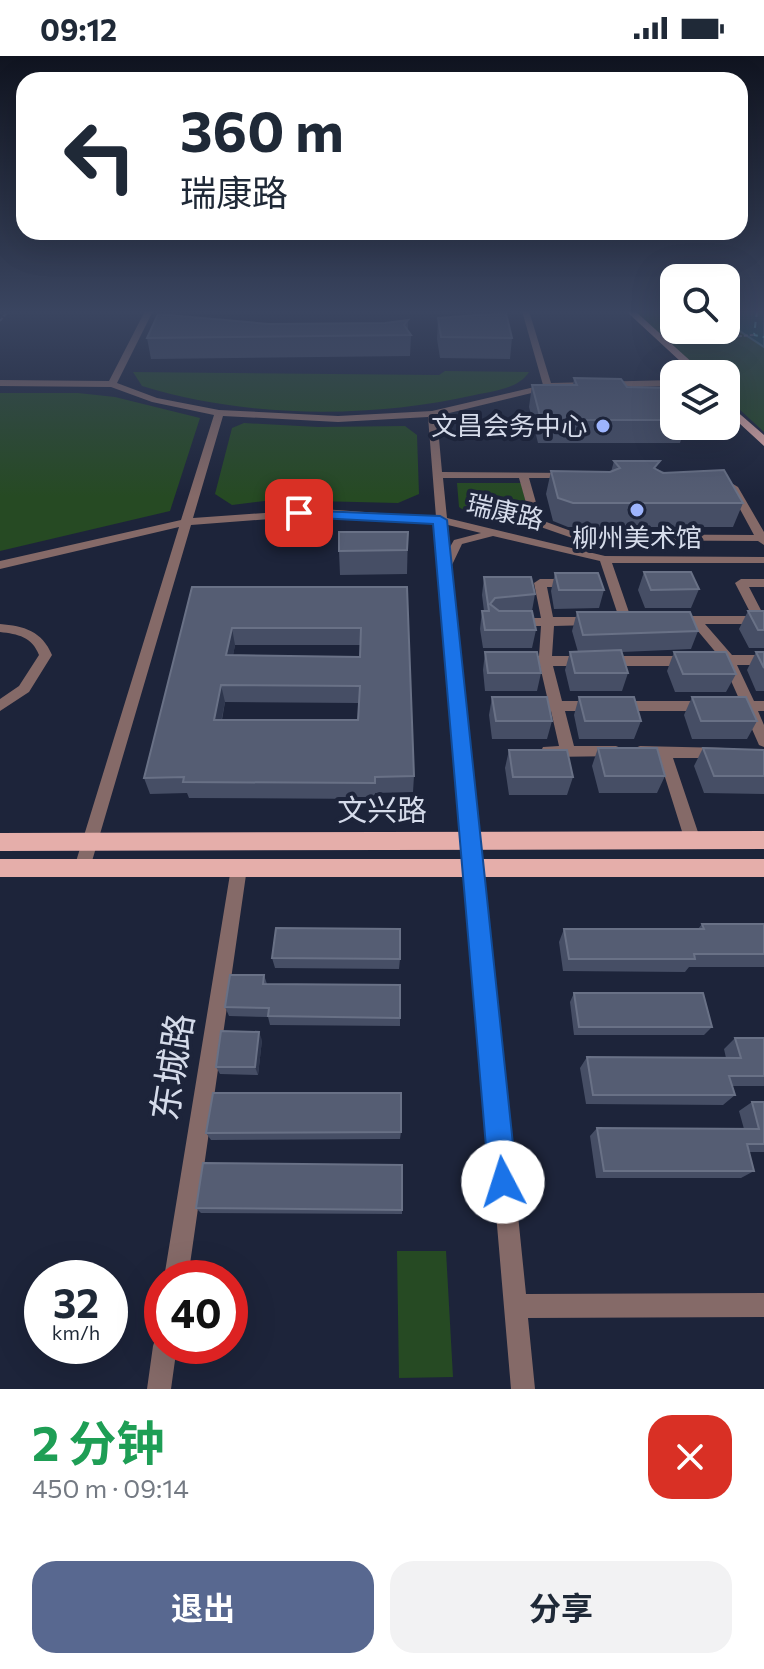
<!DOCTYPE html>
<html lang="zh">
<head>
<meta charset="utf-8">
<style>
  body { margin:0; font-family:Commissioner,"Noto Sans SC",sans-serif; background:#f2f2f3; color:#1f2937; height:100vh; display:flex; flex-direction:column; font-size:30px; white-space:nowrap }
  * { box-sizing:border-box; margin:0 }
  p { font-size:26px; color:#747a83 }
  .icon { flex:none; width:44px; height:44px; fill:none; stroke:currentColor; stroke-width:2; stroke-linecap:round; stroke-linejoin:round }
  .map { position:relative; height:1333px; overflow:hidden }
  .details { display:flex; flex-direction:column; background:#fff; flex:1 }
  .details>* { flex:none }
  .banner { position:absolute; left:16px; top:16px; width:732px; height:168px; border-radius:24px; box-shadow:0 8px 32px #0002; background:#fff; color:#1f2937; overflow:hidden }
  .tools { position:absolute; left:660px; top:208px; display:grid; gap:16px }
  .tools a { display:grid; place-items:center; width:80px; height:80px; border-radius:16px; background:#fff; box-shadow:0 8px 32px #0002; font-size:40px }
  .speed { position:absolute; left:24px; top:1204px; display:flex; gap:16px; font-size:40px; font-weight:700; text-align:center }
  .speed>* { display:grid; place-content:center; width:104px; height:104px; border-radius:50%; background:#fff; box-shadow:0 8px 32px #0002; line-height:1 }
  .speed small { font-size:20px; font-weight:400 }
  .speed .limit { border:12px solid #d22; background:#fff; color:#111 }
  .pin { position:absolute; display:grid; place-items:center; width:68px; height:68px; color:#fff; margin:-34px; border-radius:16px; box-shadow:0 4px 12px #0006 }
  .me { position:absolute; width:88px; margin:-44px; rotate:355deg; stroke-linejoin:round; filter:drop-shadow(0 0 6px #0008) }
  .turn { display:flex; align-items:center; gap:28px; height:168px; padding:0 32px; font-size:36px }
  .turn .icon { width:104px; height:104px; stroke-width:2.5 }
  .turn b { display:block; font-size:56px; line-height:68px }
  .round { display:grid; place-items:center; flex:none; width:84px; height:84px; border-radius:24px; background:#f2f2f3 }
  .summary { display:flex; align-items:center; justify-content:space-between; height:136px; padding:0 32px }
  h1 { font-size:48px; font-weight:700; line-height:60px; color:#1e9e55 }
  .cta { display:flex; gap:16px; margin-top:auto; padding:16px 32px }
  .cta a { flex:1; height:92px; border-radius:24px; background:#586890; color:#fff; font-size:32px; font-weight:700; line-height:92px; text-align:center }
  .cta a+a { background:#f2f2f3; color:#1f2937 }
  .status { display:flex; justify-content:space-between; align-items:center; height:56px; padding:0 40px; background:#fff; direction:ltr }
  .status svg { height:22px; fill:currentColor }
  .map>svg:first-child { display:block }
  .green { fill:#264a23 }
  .water { fill:#064c4c; stroke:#44777b; stroke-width:2 }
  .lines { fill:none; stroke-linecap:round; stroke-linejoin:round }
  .ferry { stroke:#61d9da; stroke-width:2; stroke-dasharray:6 5; stroke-linecap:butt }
  .path { stroke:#747a8d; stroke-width:2; stroke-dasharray:4 2; stroke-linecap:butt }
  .minor { fill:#856a68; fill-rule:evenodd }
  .major { fill:#e5aeaa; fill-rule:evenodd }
  .wall { fill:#464e65; fill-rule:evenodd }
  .shaded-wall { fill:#2f374e }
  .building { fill:#555d73; stroke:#697186; stroke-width:2; fill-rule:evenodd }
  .route { fill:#1a73e8; stroke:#114b97; stroke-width:2 }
  .poi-dot { fill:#9db4fd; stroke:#1d243a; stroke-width:3 }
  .labels { text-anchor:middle; stroke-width:8; stroke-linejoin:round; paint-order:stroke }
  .far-poi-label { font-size:26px; fill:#d5dbea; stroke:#1d243a; text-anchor:end }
  .far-street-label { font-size:26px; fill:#d5dbea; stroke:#1d243a }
  .street-label { font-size:30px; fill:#d5dbea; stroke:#1d243a }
  .near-street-label { font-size:36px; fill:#d5dbea; stroke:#1d243a }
</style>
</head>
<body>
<div class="status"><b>09:12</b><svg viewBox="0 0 49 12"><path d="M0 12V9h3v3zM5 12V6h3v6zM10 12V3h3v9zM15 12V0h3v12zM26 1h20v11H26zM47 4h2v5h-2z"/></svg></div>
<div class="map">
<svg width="764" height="1333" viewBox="0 0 764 1333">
  <rect width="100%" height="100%" fill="#1d243a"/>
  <path class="green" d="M630,255H674V274H726V266L764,291V376L726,341V318H700Z
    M445,315L529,316C518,333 494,335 475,339C369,363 246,362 142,330L133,316L439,319Z
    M0,337H78L115,341L200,362L170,455L0,495Z
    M244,367L318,371L405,370L417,379L419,438L398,447L273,444L232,449L215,438L232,372Z
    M457,427H521L531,467L528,472L465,455L459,451Z
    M397,1195H446L453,1321L399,1322Z"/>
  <path class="water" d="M726,255H764V291L726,266Z"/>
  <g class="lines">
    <path class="ferry" d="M757,255L754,279L764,281"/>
    <path class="path" d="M0,265L8,255
      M678,285L754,279"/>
    <path class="minor" d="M145,255H153L117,327L157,342L219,354L338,360L432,355L543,329L522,255H529L551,327L674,324V330L548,333L437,360L442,416L572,417L573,419L568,422H529L541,464L579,478L754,479L728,431L733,428L738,431L764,476V489L758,485L578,484L532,468L519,422H443L447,462L605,500L764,501V507H612L632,565L626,569L620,565L600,505L493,480L462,488L452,509L526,1238L764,1237V1261L528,1262L535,1333H511L437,467L322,459L191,469L90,812L88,817L82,819L76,817L74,812L179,471L0,513V505L181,464L214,359L152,346L111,331L0,330V324L109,325ZM223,360L338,366L428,361L436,461L322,453L193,462ZM448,469L481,477L454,484L450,491Z
      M540,523H568L574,527L568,531H547L553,561H592L598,565L592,569L554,570L552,600H587L593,605L587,610H553L562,645H593L600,650L593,655H565L574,690H616L621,692L623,696L621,700L548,701L543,699L541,695L543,691L559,690L551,655H530L523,650L530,645H548L540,610H519L513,605L519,600H539L541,570H516L510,566L516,562H541L534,527Z
      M741,523H764V531H749L764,560V568H705L732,599H764V609H737L754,645H764V655H758L764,669V691L759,689L744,655H734L727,650L729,646L740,645L724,609H711L705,604L706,601L718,599L692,568H676L670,564L676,560H752L735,527Z
      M0,568C24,570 42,575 52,599L29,636L0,655V643L19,630L39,599C32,581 18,578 0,576Z
      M607,600H687L693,605L687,610H607L601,605Z
      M618,645H705L712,650L705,655H618L611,650Z
      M640,690L725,692L727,696L725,700L720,702H673L701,785L699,790L693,792L687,790L685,785L659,702L635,700L633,696L635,692Z
      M239,805L245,807L247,812L188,1222H164L231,812L233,807Z
      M162,1279V1290H177L171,1333H147L153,1290L156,1281Z"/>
    <path class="major" d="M626,255H635L705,318H694Z
      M726,346L764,379V390L726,355Z
      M764,775V793L0,795V777Z
      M0,803H764V821H0Z"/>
  </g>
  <path class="wall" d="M438,262L512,282L510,303L440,302L437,283Z
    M408,264V275L411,279L410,300L151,303L147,282L269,268L385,267Z
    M574,322L674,337V370H686L680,387H538L529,351L532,329H573Z
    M614,405L657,413L743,447L733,471H568L553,465L546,438L551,415L611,416Z
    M408,476L407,518L340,519L339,495Z
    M644,516L699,533L691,552H645L638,534Z
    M555,517L604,534L599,552L554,553L551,535Z
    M484,521L535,538L532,555L536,574L532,592H483L480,573L482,555H484L482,539Z
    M192,531H407L414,720L413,736L375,737V743L189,742L187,737L150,738L144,722ZM235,589H360V601L233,599ZM225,646L359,647L358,664H222Z
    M748,555H764V592H749L739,573Z
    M577,556L698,575L691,593L622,596L628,617L622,635H570L565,614L570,596H578L572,575Z
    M485,596L541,617L537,635H485L483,614Z
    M674,596L736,618L726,636H675L667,615Z
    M756,596H764V635H756L747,614Z
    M492,641L552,665L547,683H492L489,659Z
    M579,641L641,665L634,683H579L574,659Z
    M692,641L757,665L747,683H692L684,659Z
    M598,692L665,720L657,737H599L592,710Z
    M703,692L764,694V738L704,737L694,710Z
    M509,694L573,721L567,739H509L505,712Z
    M702,868H764V911H689L685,916L563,915L559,886L564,873H698Z
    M272,902L400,903L399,913L275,912Z
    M264,919L267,928L400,962V970L270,969L268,961L229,960L225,951Z
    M574,937L712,971L704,979H574L570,946Z
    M735,982H764V1030H732L735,1039L723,1049L586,1048L580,1012L587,1001L726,1002L724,993Z
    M262,984L258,1019L220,1018L216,1011Z
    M752,1046H764V1096H749L754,1115L741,1122H596L590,1080L597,1072L744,1073L739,1055Z
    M401,1076L400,1083L211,1084L206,1077Z
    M196,1152L402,1154V1158L201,1157Z"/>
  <path class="shaded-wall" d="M232,572L235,589L230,616L226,599Z
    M221,629L225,646L218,681L214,664Z
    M259,976L262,984L258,1019L255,1011Z"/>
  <path class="building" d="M506,257L512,282L441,281L438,262Z
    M158,258L269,268L385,267L408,264L404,269L411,279L147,282Z
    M574,322L621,323L627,331L671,332L674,337V364H541L532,329H577Z
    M614,405H660L654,412L663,417L724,414L743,447H573L558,442L551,415L610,416L620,412Z
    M339,476H408L407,494L339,495Z
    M644,516H691L699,533L651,534Z
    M555,517H598L604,534H559Z
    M484,521H531L535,538L495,542L490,548L499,555H532L536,574H485L482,555H489Z
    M192,531H407L414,720L375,721V727L183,726L184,721L144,722ZM232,572H361L360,601L226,599ZM221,629L360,630L358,664H214Z
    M748,555H764V574H758Z
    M577,556H690L698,575L583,579Z
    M621,594L628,617H575L570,596Z
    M485,596H537L541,617H488Z
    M674,596H726L736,618H683Z
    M756,596H764V612Z
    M492,641H547L552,665H496Z
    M579,641H634L641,665H585Z
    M692,641H746L757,665H701Z
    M598,692H657L665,720H605Z
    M703,692L764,694V720H714Z
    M509,694H567L573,721H513Z
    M702,868H764V898H694L695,903H569L564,873H704Z
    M276,872L400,873V903L272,902Z
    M230,919H264L263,928L400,929V962L268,960L269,952L225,951Z
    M574,937H703L712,971H579Z
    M221,975L259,976L255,1011H216Z
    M735,982H764V1020H729L735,1039H593L587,1001L741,1002Z
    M213,1037H401V1076L206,1077Z
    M752,1046H764V1088H747L754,1115H604L597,1072L759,1073Z
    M203,1107L402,1109V1154L196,1152Z"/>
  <linearGradient id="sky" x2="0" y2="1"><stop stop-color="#101420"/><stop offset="0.58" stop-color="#3a4560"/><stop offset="1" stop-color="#3a4560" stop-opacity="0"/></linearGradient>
  <rect width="764" height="441" fill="url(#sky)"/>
  <path class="route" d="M294,454L440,460L447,464L517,1126L513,1136L503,1140L494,1136L489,1126L433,468L299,461L292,457Z"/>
  <g class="poi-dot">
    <circle cx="603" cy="370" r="8"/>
    <circle cx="637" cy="454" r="8"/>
  </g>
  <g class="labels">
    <g class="far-poi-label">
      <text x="587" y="379">文昌会务中心</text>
      <text x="637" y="491" text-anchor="middle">柳州美术馆</text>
    </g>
    <g class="far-street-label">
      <text transform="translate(505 456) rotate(13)" y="9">瑞康路</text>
    </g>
    <g class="street-label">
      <text x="382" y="765">文兴路</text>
    </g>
    <g class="near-street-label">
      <text transform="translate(172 1011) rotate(-81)" y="13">东城路</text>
    </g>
  </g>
</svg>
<div class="tools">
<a><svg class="icon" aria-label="search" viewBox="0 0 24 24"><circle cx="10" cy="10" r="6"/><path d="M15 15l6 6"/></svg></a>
<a><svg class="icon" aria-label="layers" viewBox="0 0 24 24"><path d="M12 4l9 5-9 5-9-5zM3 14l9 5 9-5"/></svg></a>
</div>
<div class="speed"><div>32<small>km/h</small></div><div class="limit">40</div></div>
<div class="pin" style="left:299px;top:457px;background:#d93025"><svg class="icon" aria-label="arrive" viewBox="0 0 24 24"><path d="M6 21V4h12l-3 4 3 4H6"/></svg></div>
<svg class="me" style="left:503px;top:1126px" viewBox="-20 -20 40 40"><circle r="19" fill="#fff"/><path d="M0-13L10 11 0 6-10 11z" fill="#1a73e8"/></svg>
<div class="banner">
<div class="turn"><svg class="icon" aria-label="left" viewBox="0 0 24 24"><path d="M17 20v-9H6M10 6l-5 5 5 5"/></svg><div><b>360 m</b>瑞康路</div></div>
</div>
</div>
<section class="details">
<div class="summary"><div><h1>2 分钟</h1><p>450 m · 09:14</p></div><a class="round" style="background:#d93025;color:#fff"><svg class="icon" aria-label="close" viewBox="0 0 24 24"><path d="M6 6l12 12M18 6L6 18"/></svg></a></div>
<div class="cta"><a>退出</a><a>分享</a></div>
</section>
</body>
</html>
